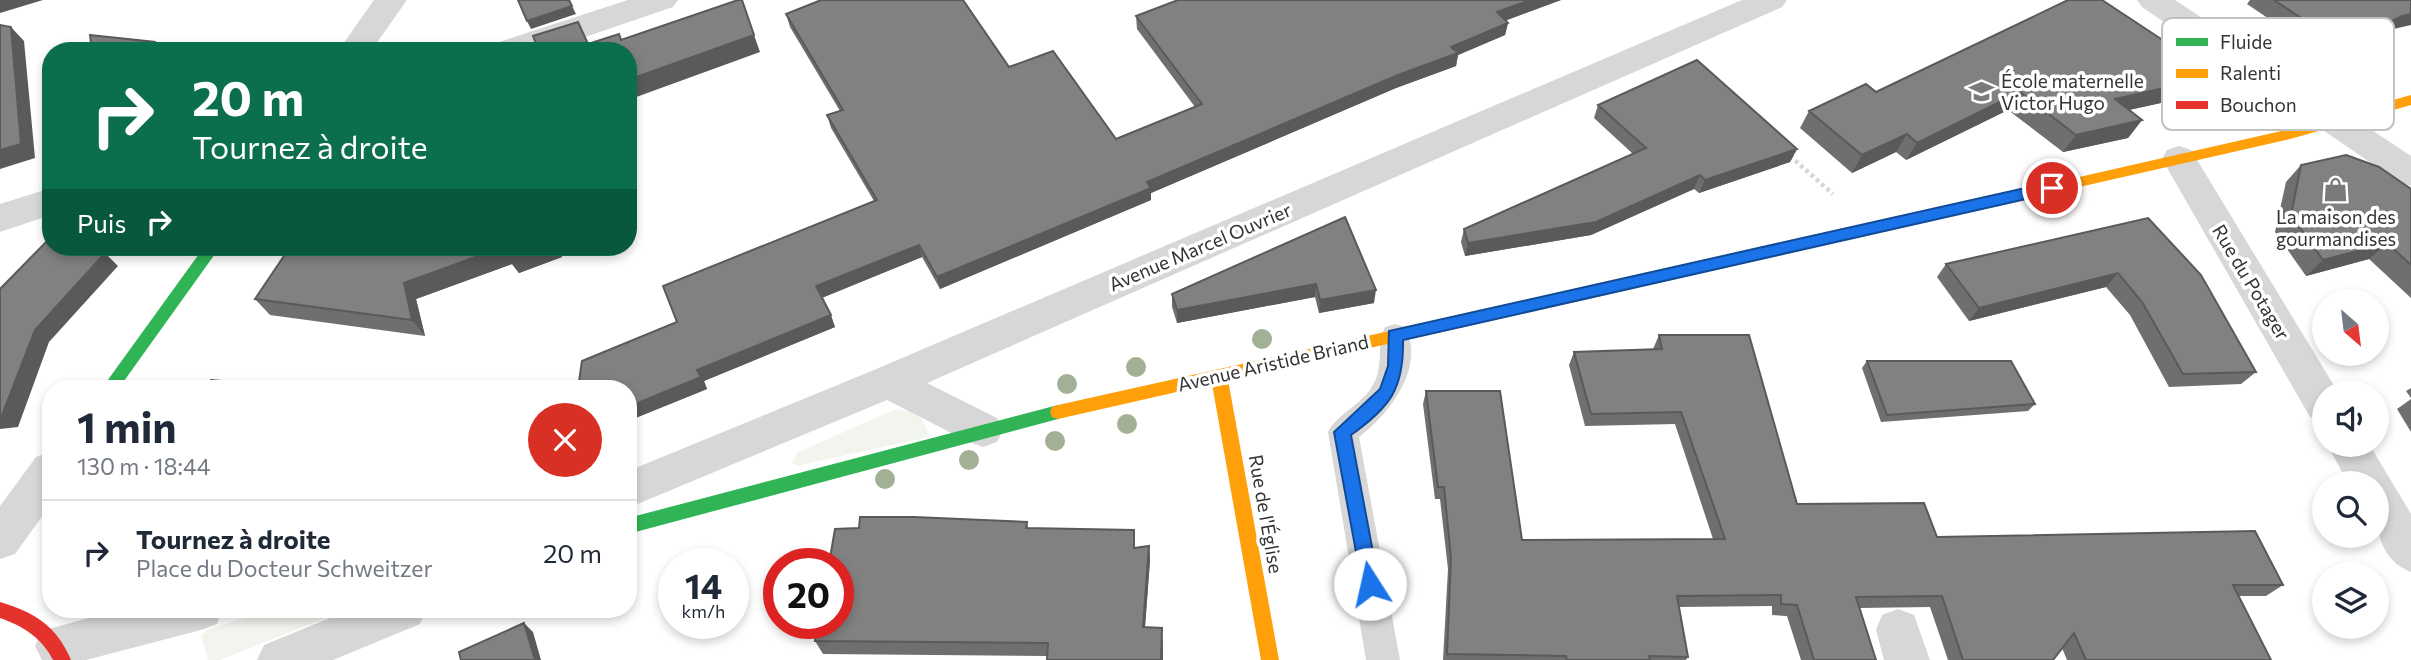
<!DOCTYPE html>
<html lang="fr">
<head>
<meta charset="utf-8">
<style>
  body { margin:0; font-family:Commissioner,sans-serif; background:#f6f6f7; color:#1f2937; height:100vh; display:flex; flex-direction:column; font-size:26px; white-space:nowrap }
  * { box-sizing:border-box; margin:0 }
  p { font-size:23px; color:#747a83 }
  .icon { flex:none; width:38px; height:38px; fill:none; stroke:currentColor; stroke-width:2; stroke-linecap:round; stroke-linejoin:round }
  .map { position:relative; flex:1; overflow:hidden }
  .drawer { position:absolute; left:42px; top:380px; width:595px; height:238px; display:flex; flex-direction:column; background:#fff; border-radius:28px; box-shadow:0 4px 10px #0003 }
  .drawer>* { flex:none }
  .top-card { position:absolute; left:42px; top:42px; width:595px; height:214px; border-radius:28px; box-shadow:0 4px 10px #0003; background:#0b6e4f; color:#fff; overflow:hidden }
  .needle { width:46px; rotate:152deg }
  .fabs { position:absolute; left:2312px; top:289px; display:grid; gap:14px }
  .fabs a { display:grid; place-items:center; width:77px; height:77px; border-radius:50%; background:#fff; box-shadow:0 4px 10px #0003; font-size:35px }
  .speed { position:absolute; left:658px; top:548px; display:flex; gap:14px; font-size:35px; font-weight:700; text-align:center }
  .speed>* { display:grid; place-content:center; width:91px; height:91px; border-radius:50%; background:#fff; box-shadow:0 4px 10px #0003; line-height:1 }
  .speed small { font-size:18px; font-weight:400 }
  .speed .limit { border:10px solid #d22; background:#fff; color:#111 }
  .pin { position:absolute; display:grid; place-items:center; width:60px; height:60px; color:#fff; margin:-30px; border:4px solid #fff; border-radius:50%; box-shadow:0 2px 7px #0007 }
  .me { position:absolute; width:77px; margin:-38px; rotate:350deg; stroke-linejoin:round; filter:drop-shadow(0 0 5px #0008) }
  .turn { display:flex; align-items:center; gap:24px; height:147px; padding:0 35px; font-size:32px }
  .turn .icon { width:91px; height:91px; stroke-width:2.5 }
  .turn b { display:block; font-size:49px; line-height:60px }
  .then { display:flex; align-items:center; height:66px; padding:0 35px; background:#0003; gap:14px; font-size:26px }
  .round { display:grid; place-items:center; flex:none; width:74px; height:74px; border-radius:37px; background:#f6f6f7 }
  .overview { display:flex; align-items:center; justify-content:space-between; height:119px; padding:0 35px }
  h1 { font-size:42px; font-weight:700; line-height:52px }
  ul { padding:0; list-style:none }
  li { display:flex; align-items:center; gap:21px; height:105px; padding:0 35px; border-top:2px solid #e0e1e3 }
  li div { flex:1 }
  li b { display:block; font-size:26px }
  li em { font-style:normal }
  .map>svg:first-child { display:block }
  .green { fill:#f1f5ed }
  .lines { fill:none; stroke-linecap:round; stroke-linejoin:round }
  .path { stroke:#d6d6d6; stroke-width:4.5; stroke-dasharray:3.5 3.5; stroke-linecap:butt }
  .lane { fill:#d7d7d7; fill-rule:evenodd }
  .street { fill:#d7d7d7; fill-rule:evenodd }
  .fast { fill:#30b455; fill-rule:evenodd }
  .slow { fill:#ff9f0a; fill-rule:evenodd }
  .jam { fill:#e5322d; fill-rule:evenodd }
  .tree { fill:#a2b095 }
  .wall { fill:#6f6f6f }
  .shaded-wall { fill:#5a5a5a }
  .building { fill:#818181; stroke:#5a5a5a; stroke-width:2 }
  .route { fill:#1a73e8; stroke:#114b97; stroke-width:2 }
  .labels { text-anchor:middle; stroke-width:7; stroke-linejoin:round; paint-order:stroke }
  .poi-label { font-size:19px; fill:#333; stroke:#fff; text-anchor:start }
  .street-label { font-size:19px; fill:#333; stroke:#fff }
  .key { fill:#fff; stroke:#c2c2c2; stroke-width:2 }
  .key-label { font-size:19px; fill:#333 }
</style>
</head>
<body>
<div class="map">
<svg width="2411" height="660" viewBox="0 0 2411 660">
  <rect width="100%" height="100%" fill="#fff"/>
  <path class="green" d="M894,410C915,409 925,417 929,437L796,466L792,462L798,452Z
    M275,609H335L328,617L220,660H208L201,636L207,630Z"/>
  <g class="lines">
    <path class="path" d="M1790,156L1833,194"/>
    <path class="lane" d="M1395,324L1405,327C1426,368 1389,414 1359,437L1400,660H1366L1328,432C1338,413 1362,405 1373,385C1384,367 1376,345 1385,327Z"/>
    <path class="street" d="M374,0H407L371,51H338Z
      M628,0H678L673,7L544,51H492L496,43Z
      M1742,0H1787L1782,7L927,383L997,418L1003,430L997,442L983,447L969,442L887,400L628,508V471L874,370Z
      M2137,0H2175L2411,156V186L2399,182L2142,7Z
      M2179,146L2191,150L2338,392H2324V422L2310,417L2162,159L2167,150Z
      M51,188V215L0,232V204Z
      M2327,444H2369L2411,514V572C2373,557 2376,517 2376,483H2348Z
      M51,452V504L15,554L0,559V506L36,457Z
      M120,609H223L217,624L201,630L86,660H42L35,646L42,631Z
      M352,609H426L420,624L333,660H257L264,645Z
      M1898,609L1914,615L1930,660H1884L1876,630L1882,615Z"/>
    <path class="fast" d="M2004,194L2011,199L2009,203L1609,294L1604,292L1601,288L1604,284L1609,282Z
      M204,247H220L119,388H102Z
      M1058,405L1064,407L1066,412L1064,417L1058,419L628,534V518Z"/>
    <path class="slow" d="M2411,95V105L2290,139L2004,204L1997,199L2004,194L2290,129Z
      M1609,282L1614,284L1617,288L1614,292L1609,294L1228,380L1279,660H1261L1212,384L1058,419L1052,417L1050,412L1052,407L1058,405Z"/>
    <path class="jam" d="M0,602C34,612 57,626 71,660H53C42,638 23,626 0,618Z"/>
  </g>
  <g class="tree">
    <circle cx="1262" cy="339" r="10"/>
    <circle cx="1136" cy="367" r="10"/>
    <circle cx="1067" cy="384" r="10"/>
    <circle cx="1127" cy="424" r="10"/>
    <circle cx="1055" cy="441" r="10"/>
    <circle cx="969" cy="460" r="10"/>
    <circle cx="885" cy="479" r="10"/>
  </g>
  <path class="wall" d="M1178,0H1561L1506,20L1508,23L1505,35L1458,55L1456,66L1396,88L1151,193V200L940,289L922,257L822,298L835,327L704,381L707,389L628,421V388L677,322L874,201L831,128L827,115L840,111L790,27L786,14L1009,67L1116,139L1195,107L1137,29L1136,16Z
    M2250,0H2411L2389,30L2330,60L2247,4Z
    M2217,76L2202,94L2129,110L2142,120L2128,138L2063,152L2008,110L1906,160L1896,152L1852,173L1800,128L1809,111L1876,92Z
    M1598,105L1797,149L1790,162L1699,193L1694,189L1591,235L1465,256L1461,242L1464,229L1633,154L1594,118Z
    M2301,165L2411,189V298L2369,259L2306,276L2275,232L2286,182Z
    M1345,217L1374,303L1319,313L1315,297L1177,323L1172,307V294Z
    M2148,218L2256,372L2241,384L2169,387L2130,315L2106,287L1969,321L1937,277L1946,264Z
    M290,247H558L562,257L519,273L512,264L416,299L425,336L270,315L255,299Z
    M1659,335L1797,504L1937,537L2283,585L2266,596H2238L2271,660H2067L2062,648L2053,660H1948L1930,607L1860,608L1876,660H1801L1787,616L1772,615V606L1679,607L1688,657L1686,660H1443L1448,569L1440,499H1435L1423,404L1426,391L1522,540L1713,539L1675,424L1585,426L1569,365L1574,352L1653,349Z
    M1867,361L2035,404L2028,411L1881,422L1862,368Z
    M2411,388V398L2406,391Z
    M2411,399V432L2397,409Z
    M1027,522L1028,528L1135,548L1149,546L1150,560L1145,627L1163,640V660H1047V656L823,654L815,641Z"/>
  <path class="shaded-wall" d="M0,0H43L0,13Z
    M569,0L576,14L531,29L527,21Z
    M1530,0H1561L1494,25L1497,12Z
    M2411,14V25L2389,30L2330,60L2343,46L2402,16Z
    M1508,23L1505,35L1458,55L1456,66L1396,88L1151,193V200L940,289L937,277L1147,182L1451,47Z
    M11,27L24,41L35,158L0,169V150Z
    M754,35L760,52L628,100V80Z
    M155,42L163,51H157Z
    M2217,76L2202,94L2101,116L2115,99Z
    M2020,92L2008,110L1906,160L1917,143Z
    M2142,120L2128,138L2063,152L2076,135Z
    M1907,134L1896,152L1852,173L1862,155Z
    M1797,149L1790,162L1699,193L1705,180Z
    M1700,175L1694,189L1591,235L1465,256L1468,243Z
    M628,199L636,217L628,220Z
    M2387,243L2369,259L2306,276L2323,260Z
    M919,245L922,257L821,298L816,286Z
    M503,247H558L562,257L519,273L512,264L416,299L425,336L412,320L404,283Z
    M105,253L118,266L49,342L18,427L0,429V416L35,330Z
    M2118,273L2106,287L1969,321L1979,308Z
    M1316,284L1315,297L1177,323V310Z
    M1376,290L1374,303L1319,313L1320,300Z
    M831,315L835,327L704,381L707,389L628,421V407L697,370Z
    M1149,546L1150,560L1144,640L1143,627Z
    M524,623L533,632L541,660H535Z
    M1162,628L1163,660H1161Z"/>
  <path class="building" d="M518,0H569L572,6L527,21Z
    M738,0H742L754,35L628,80V51H539L533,36L578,22L588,44L619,34L621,40Z
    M821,0H963L1009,67L1053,51L1116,139L1202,104L1136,16L1178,0H1530L1497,12L1508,23L1451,47L1458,53L1398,75L1147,182L1151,188L937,277L919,245L816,286L831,315L697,370L701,377L628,407V388H578L582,361L677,322L663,286L877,200L827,115L843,110L786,14Z
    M2068,0H2102L2217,76L2115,99L2142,120L2076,135L2020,92L1917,143L1907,134L1862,155L1809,111L1866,84L1876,92Z
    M2274,0H2411V14L2402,16L2343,46Z
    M0,25L11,27L21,144L0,150Z
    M90,35L155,42L157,51H92Z
    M1697,60L1797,149L1705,180L1700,175L1596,222L1468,243L1464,229L1646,148L1598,105Z
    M2346,155L2379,167L2411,189V265L2387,243L2323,260L2291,215L2301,165Z
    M1345,217L1376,290L1320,300L1316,284L1177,310L1172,294Z
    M2148,218L2201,275L2256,372L2183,374L2142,302L2118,273L1979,308L1946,264Z
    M47,241L51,242V247H75L105,253L35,330L2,415L0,416V289Z
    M290,247H503L404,283L412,320L255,299Z
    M506,247H536L508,257Z
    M1659,335H1749L1797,504L1924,503L1937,537L2255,531L2283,585H2233L2271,660H2086L2074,633L2053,660H1963L1942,596L1856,597L1876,660H1814L1797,605L1781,604V595L1677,596L1688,657L1649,656L1650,660H1567L1566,656L1447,654L1451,558L1444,487H1438L1426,391H1500L1522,540L1725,539L1681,412L1591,414L1574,352L1662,349Z
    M1867,361H2011L2035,404L1887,415Z
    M211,380L297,388H208Z
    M860,517H914L1027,522L1026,528L1134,530V548L1149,546L1143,627L1162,628L1161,660H1047L1048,643L815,641L818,623H838V564H829L835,529L859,528Z
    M524,623L535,660H461L459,652Z"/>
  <path class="route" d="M2052,182L2057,184V192L1403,340C1404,389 1390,407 1351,435L1379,584L1376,590L1370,592L1363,590L1334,432L1380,389L1388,366L1389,331Z"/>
  <defs>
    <symbol id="school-bare" viewBox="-9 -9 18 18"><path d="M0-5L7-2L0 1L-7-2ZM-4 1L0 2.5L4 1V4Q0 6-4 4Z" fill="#7a7a7a" stroke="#fff" stroke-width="2.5" paint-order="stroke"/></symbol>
    <symbol id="shop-bare" viewBox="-9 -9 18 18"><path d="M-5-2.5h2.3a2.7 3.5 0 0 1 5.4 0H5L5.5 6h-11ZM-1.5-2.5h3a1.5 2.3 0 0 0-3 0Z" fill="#7a7a7a" stroke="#fff" stroke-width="2.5" paint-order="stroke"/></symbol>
  </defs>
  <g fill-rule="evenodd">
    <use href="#school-bare" x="1964" y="74" width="35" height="35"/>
    <use href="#shop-bare" x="2318" y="172" width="35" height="35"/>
  </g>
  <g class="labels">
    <g class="poi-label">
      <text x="2001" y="88">École maternelle<tspan x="2001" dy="22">Victor Hugo</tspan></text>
      <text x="2336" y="224" text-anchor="middle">La maison des<tspan x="2336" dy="22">gourmandises</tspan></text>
    </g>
    <g class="street-label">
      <text transform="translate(1200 247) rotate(-23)" y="7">Avenue Marcel Ouvrier</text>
      <text transform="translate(2251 282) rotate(59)" y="7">Rue du Potager</text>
      <text transform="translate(1273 363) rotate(-13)" y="7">Avenue Aristide Briand</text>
      <text transform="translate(1266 514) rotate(80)" y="7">Rue de l'Église</text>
    </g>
  </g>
  <rect x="2162" y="18" width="232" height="112" rx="10" class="key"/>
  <rect x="2176" y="38" width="32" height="8" fill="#30b455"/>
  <rect x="2176" y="69" width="32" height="9" fill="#ff9f0a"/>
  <rect x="2176" y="101" width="32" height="8" fill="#e5322d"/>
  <g class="key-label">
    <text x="2220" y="49">Fluide</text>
    <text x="2220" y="80">Ralenti</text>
    <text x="2220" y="112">Bouchon</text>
  </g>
</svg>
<div class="fabs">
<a><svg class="needle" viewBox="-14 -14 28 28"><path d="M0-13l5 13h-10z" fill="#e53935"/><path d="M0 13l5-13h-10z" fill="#747a83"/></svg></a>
<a><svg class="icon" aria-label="sound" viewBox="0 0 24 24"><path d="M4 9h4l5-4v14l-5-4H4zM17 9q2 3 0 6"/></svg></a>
<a><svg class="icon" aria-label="search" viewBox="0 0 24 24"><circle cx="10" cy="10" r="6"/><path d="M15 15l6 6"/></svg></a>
<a><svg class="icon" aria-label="layers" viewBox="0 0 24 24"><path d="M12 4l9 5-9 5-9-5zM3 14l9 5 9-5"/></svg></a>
</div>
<div class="speed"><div>14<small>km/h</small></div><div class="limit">20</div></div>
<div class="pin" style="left:2052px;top:188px;background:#d93025"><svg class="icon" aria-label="arrive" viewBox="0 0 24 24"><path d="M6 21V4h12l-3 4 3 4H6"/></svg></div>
<svg class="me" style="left:1370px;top:584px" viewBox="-20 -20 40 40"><circle r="19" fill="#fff"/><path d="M0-13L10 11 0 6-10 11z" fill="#1a73e8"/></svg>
<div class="top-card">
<div class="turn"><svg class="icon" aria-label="right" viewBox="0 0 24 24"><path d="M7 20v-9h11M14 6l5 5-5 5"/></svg><div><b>20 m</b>Tournez à droite</div></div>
<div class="then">Puis<svg class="icon" aria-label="right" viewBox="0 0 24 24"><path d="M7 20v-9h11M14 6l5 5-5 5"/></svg></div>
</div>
<section class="drawer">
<div class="overview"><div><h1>1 min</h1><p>130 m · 18:44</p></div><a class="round" style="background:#d93025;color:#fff"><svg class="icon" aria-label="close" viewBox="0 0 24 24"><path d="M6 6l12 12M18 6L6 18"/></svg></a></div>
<ul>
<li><svg class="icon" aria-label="right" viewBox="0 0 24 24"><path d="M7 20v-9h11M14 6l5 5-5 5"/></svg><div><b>Tournez à droite</b><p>Place du Docteur Schweitzer</p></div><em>20 m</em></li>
</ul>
</section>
</div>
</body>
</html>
